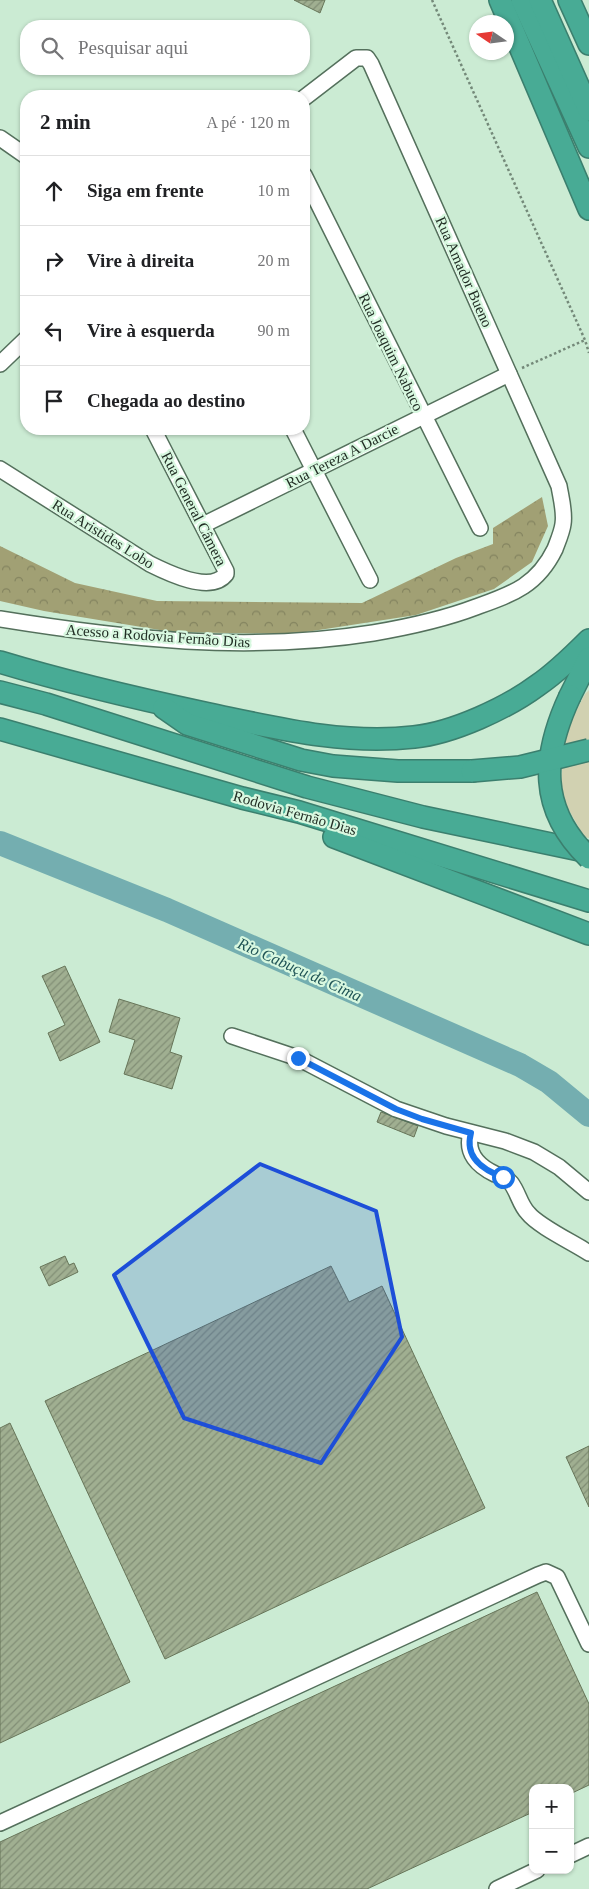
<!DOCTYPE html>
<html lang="pt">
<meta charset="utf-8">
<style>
body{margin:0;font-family:Georgia,serif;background:#f2f2f2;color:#202124}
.controls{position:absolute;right:15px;bottom:15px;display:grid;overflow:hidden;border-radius:10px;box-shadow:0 1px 4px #0004}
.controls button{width:45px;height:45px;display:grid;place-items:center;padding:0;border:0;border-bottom:1px solid #e0e0e0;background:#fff;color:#202124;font:25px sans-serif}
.compass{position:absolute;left:469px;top:15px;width:45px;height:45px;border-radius:50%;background:#fff;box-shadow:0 1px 4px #0004;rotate:283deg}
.stop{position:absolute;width:15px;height:15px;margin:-11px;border:4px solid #1a73e8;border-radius:50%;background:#fff}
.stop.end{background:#1a73e8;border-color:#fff;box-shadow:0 1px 5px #0008}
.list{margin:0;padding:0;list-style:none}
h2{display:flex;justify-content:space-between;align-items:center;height:65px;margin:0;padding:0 20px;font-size:21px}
h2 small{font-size:16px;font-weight:400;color:#757577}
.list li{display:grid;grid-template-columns:32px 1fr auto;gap:15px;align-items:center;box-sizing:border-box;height:70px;padding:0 20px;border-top:1px solid #e0e0e0}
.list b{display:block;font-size:19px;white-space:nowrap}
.list em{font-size:16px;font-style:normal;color:#757577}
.icon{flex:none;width:28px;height:28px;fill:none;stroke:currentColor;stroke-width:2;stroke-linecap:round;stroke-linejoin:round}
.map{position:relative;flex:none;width:589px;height:1889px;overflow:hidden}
.search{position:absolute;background:#fff;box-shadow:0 1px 4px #0004;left:20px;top:20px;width:290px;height:55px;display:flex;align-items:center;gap:12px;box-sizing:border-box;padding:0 18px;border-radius:20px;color:#757577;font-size:19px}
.panel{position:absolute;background:#fff;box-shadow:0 1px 4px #0004;left:20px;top:90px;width:290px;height:345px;border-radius:20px}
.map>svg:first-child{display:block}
</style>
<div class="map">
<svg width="589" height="1889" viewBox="0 0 589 1889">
<defs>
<pattern id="forest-crowns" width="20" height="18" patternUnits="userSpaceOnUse" patternTransform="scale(1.25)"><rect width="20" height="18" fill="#a1a074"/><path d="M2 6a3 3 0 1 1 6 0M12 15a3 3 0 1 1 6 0" fill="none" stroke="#83835f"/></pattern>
<pattern id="building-hatch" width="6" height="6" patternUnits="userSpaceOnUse" patternTransform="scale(1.25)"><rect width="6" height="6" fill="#a0af91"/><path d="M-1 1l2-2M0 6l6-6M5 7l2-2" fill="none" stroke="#828f76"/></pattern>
</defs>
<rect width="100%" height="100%" fill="#cbebd3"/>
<polygon fill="#d1d1b1" points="589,690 589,838 584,837 560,794 565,732 585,694"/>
<polygon fill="url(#forest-crowns)" points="542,497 548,526 532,562 494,589 416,615 293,634 172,632 44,611 0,601 0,546 75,583 157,601 362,603 456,558 493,544 493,528"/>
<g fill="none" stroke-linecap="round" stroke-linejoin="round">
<polyline stroke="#74aeb0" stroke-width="24" points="0,843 167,910 520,1065 549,1082 589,1115"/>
</g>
<g fill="url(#building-hatch)" stroke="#677559">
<polygon points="294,0 325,0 320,13"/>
<polygon points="65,966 100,1042 60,1061 48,1033 65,1025 42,976"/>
<polygon points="119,999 180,1018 170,1052 182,1056 172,1089 124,1074 135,1040 109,1032"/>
<polygon points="381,1112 418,1126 414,1137 377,1122"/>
<polygon points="65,1256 69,1265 74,1263 78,1272 49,1286 40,1267"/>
<polygon points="331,1266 349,1302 382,1286 485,1508 165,1659 45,1401"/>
<polygon points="10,1423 130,1682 0,1743 0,1428"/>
<polygon points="589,1446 589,1507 566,1457"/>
<polygon points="537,1592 589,1704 589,1785 570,1794 570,1788 533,1788 533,1812 367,1889 0,1889 0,1842"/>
</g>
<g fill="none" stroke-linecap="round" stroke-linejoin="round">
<defs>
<g id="minor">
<polyline points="0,138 26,156"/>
<polyline points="304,175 480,528"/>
<polyline points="0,364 26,339"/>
<polyline points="293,429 370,580"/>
<path d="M0,469L150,564C168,573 211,594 226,574V571L153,429"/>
<polyline points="203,525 509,374"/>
<path d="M0,619C124,639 247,653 373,633C408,627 442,620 476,607C512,594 537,586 555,549C558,541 562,532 563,524C565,512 561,498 559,486L371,64L367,58H356L304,98"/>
<polyline points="232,1036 298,1058 396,1109 446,1126 505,1141 534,1152 559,1167 589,1192"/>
<path d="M471,1133C465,1153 478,1166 495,1174C501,1176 507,1178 511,1183C518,1192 520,1205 528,1213C538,1226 574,1243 589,1253"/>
<polyline points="0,1823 538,1575 546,1572 557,1577 589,1644"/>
<polyline points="570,1855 589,1846"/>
<polyline points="497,1889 537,1870"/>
</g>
<g id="highway">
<polyline points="500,0 589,209"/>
<polyline points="522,0 589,147"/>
<polyline points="540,0 589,110"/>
<polyline points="569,0 589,44"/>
<path d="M0,662C69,683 139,699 209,714C276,728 344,745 414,737C453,733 507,708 538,685C557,672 573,656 589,640"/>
<polyline points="0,692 46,704 307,787 423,817 589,852"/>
<polyline points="570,696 589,658"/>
<polyline points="164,708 187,724 301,760 333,766 398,771 472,771"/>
<polyline points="0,729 242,798 299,812 589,901"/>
<polyline points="334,837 589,934"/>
</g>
</defs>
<use href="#minor" stroke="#54705c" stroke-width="18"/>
<use href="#highway" stroke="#3b7f6e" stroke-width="24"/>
<g stroke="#748979" stroke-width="2.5" stroke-dasharray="2.5 2.5" stroke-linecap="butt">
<polyline points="432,0 585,340 589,353"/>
<polyline points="522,368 585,340"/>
</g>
<use href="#minor" stroke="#fff" stroke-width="15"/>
<use href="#highway" stroke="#48ab95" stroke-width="21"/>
<defs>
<g id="highway-bridge">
<path d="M570,696C542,756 538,809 589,858"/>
<polyline points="472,771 520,767 589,750"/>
</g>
</defs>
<use href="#highway-bridge" stroke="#3b7f6e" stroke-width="24" stroke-linecap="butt"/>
<use href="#highway-bridge" stroke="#48ab95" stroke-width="21"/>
</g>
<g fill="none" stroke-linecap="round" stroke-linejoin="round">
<path stroke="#1a73e8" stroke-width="6" d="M298,1058L396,1109L422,1119L471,1133C464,1157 483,1170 503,1177"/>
</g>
<path fill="#1d4ed8" fill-opacity="0.2" stroke="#1d4ed8" stroke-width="4" stroke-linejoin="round" d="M260,1164L376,1211L402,1337L321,1463L184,1418L114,1275Z"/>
<g text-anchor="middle" stroke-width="4.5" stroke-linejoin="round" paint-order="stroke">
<g font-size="15" fill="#222e25" stroke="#d8f8e0">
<text transform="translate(464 272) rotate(66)" y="5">Rua Amador Bueno</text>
<text transform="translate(391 352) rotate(64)" y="5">Rua Joaquim Nabuco</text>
<text transform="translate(342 456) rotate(-27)" y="5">Rua Tereza A Darcie</text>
<text transform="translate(194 509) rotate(63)" y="5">Rua General Câmera</text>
<text transform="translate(103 534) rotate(32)" y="5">Rua Aristides Lobo</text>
<text transform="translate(158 636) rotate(4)" y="5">Acesso a Rodovia Fernão Dias</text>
<text transform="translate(295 813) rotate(16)" y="5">Rodovia Fernão Dias</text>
</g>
<g font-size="16" font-style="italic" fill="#205456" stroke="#d8f8e0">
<text transform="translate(300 969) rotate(24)" y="6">Rio Cabuçu de Cima</text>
</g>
</g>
</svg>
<div class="controls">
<button>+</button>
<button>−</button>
</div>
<svg class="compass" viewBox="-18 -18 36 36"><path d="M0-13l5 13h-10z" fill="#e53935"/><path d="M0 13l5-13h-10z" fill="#757577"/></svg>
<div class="stop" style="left:503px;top:1177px"></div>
<div class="stop end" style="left:298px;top:1058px"></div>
<div class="search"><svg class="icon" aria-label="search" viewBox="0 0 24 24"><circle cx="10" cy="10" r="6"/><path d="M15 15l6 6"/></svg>Pesquisar aqui</div>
<section class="panel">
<h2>2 min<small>A pé · 120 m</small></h2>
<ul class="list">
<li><svg class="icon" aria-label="ahead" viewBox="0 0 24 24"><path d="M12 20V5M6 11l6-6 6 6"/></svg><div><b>Siga em frente</b></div><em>10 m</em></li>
<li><svg class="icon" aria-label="right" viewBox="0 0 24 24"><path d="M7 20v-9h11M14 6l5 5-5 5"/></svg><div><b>Vire à direita</b></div><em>20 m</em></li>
<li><svg class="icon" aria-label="left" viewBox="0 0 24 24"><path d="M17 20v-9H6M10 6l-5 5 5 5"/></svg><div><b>Vire à esquerda</b></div><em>90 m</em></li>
<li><svg class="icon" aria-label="arrive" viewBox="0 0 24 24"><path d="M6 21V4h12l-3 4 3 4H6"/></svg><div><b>Chegada ao destino</b></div></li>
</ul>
</section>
</div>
